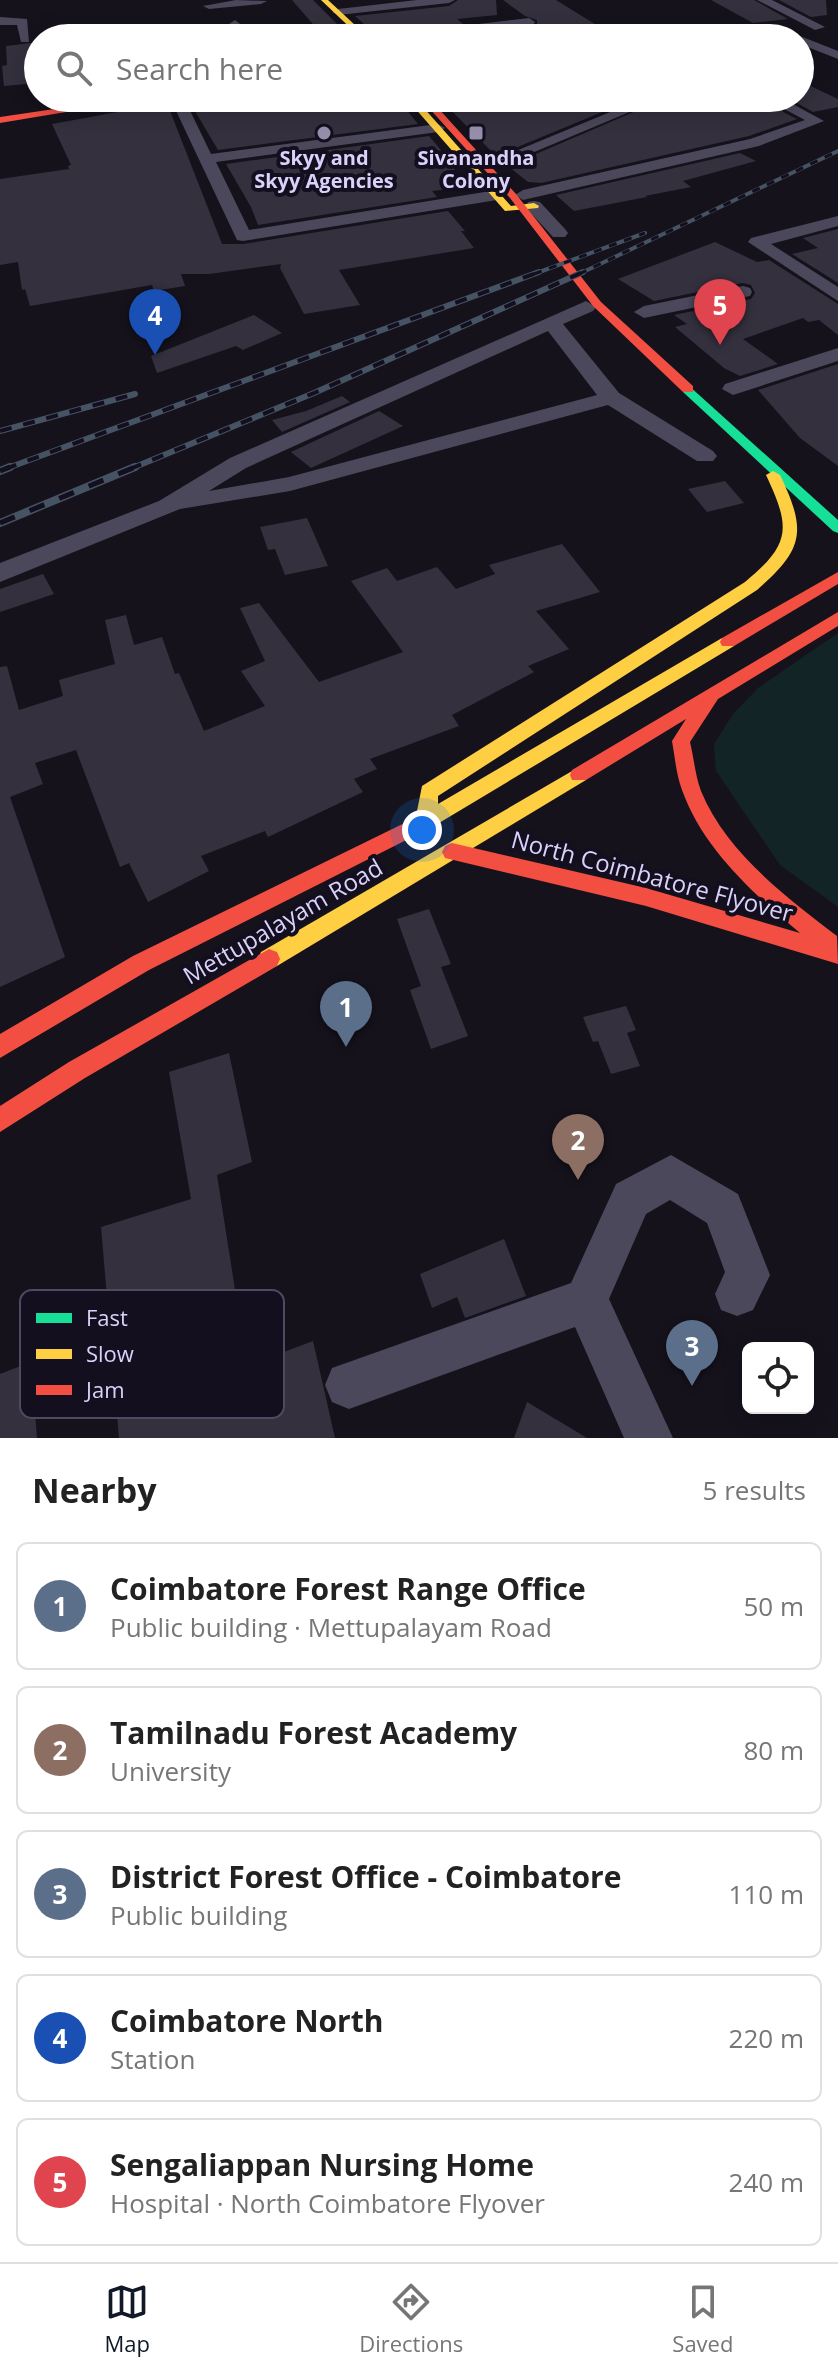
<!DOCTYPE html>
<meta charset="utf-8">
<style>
body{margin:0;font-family:"Open Sans",sans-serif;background:#f2f2f2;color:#222}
.controls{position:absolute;right:24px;bottom:24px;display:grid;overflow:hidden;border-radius:12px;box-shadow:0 4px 20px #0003}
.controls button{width:72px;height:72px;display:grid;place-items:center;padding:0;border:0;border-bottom:2px solid #e0e0e0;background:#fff;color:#222;font:40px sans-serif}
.you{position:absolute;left:422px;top:830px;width:28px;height:28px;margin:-20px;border:6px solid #fff;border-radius:50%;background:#1a73e8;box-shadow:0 0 0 12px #1a73e833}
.badge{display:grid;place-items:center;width:52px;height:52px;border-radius:50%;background:#111827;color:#fff;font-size:26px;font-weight:700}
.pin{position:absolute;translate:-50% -66px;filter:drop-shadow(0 2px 4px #0008)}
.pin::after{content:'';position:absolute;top:42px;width:28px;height:24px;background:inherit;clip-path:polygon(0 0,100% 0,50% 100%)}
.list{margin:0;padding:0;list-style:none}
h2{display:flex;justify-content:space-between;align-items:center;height:104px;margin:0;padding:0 32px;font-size:34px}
h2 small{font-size:26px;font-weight:400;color:#767676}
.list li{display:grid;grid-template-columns:52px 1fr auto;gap:24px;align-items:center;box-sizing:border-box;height:128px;margin:0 16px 16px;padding:0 16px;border:2px solid #e0e0e0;border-radius:12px}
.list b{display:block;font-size:30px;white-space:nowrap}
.list p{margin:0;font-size:26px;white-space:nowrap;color:#767676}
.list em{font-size:26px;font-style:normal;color:#767676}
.icon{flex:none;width:44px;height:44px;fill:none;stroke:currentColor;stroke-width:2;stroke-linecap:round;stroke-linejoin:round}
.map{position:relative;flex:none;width:838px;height:1438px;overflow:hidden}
.search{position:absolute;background:#fff;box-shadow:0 4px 20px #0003;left:24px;right:24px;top:24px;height:88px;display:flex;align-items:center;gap:20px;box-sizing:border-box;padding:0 28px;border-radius:44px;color:#767676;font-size:30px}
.sheet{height:824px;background:#fff}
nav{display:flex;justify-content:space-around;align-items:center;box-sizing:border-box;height:112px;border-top:2px solid #e0e0e0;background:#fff;font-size:22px;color:#767676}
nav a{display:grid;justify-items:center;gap:4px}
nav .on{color:#111827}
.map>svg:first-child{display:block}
</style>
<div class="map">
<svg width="838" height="1438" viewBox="0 0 838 1438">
<rect width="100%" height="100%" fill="#15121c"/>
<polygon fill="#132426" points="838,633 838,907 780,865 716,771 714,744 733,714 758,688"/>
<g fill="#34303e">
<polygon points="292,0 313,0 340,27 318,30"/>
<polygon points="458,0 496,0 497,15 457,19 463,24 459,26 389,32 385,27 365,25 355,16 449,6"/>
<polygon points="503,0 556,0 611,34 557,38 537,24 537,20 525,16"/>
<polygon points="711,0 754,0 788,19 753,23"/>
<polygon points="779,0 826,0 827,15 811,17"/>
<polygon points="31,43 38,43 38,83 4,86 2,66 7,65 6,46"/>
<polygon points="800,81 838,99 838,107 813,112 790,99 783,100 783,112 797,119 749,136 541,183 528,182 508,166 666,98 800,98"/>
<polygon points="213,98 397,98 418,124 218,150 189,101"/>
<polygon points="439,98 636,98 496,156"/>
<polygon points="167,103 222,244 243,244 448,211 465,231 461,231 474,248 339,270 360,305 304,314 280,268 281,264 209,274 181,274 185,286 154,291 152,285 30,306 25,289 22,290 18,262 0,265 0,179 69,169 68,166 71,165 52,124"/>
<polygon points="429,136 450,161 448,161 455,170 450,170 465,187 432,191 437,197 258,225 251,207 226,164"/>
<polygon points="740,153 756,161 683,181 691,187 645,196 647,197 574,211 556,195"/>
<polygon points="838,229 838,283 792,254 818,248 803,238"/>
<polygon points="715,242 757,262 769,260 838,304 838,335 819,320 808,322 803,318 743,339 778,364 740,376 724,368 675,327 687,324 674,315 751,299 755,293 751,285 742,283 654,301 618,279"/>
<polygon points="254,315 282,333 243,350 236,346 157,373 151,356"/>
<polygon points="838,364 838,466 800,438 758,390"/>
<polygon points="342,396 350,402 282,432 272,420 306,411"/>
<polygon points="379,411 403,426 311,468 291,452"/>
<polygon points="725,481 744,503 707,512 688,489"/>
<polygon points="307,518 328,566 285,575 275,549 268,550 260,527"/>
<polygon points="562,544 600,592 536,611 569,649 528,666 534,672 452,715 459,726 370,759 377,769 354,779 363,792 268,837 265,831 201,856 209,871 148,902 129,863 120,867 76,750 35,763 43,784 10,797 65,957 0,987 0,667 7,666 19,710 63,696 59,680 115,664 105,620 126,615 134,645 162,637 175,674 179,673 204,731 265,706 241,671 265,661 240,608 259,603 319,682 403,652 351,581 387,568 397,581 437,567 456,589 495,574 489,565"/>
<polygon points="43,574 54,594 0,612 0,589"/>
<polygon points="429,909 451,964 441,967 468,1036 431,1049 410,990 421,986 397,919"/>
<polygon points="626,1006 636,1030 627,1033 640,1066 611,1074 598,1041 593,1042 583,1017"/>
<polygon points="229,1053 252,1162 217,1175 247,1366 313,1341 335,1438 119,1438 101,1227 191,1199 169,1072"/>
<polygon points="504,1239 526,1296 465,1318 457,1297 432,1308 420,1274"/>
<polygon points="31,1362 37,1438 0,1438 0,1374"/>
<polygon points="527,1402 587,1438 514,1438"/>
</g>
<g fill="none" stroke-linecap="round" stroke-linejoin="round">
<g fill="#4b485b" fill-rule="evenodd">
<polygon points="236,0 267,1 261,4 209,9 203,6"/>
<polygon points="417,0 455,0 449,3 338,15 332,12 338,9"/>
<polygon points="757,0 772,0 825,27 815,30"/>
<polygon points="0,17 27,19 29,42 21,42 17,25 0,25"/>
<polygon points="529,18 535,22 533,25 471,32 453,38 434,38 470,25"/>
<polygon points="235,20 258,38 245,38 229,24"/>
<polygon points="56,34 99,34 105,38 50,38"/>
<polygon points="800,36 838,51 838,59 800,44 800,38 795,38"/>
<polygon points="170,98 184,98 211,154 438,124 445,128 438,132 216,162 249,230 497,190 505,195 497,200 243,241 237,240"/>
<polygon points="644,98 663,98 501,166 495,168 487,163"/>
<polygon points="789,102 824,121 759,146 523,200 515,195 523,190 750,139 805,120 784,109 784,103"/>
<polygon points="534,201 540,202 565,229 568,233 565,237 553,237 528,210 526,206 528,202"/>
<polygon points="838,216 838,226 771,244 838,287 838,301 748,242 751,238"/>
<polygon points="743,286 750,288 752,292 750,296 644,318 634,312 644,306"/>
<path d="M586,301L596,307L593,311L563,324L619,393L713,451L717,456L713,461H697L608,405L290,491L180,509L0,582V563L159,501L230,458ZM548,331L597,395L289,477L209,491L246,468Z"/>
<polygon points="838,348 838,361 733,395 722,389 725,384"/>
<polygon points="671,1155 738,1194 770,1275 753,1310 737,1316 721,1310 715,1294 725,1272 707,1223 670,1200 646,1214 609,1299 673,1438 624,1438 575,1327 349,1409 332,1402 325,1385 332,1368 571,1283 616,1184"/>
</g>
<polygon fill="#16e098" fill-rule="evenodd" points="688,385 838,520 838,533 833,531 683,392 683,386"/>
<g fill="#ffcf43" fill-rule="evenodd">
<polygon points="321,0 328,0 369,38 361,38"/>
<polygon points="406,98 415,98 511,206 534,203 539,206 538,208 505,211"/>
<path d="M773,471L780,475C807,531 804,549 757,590L438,796V804L722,638H734L736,642L734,646L434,826L425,829L418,827L415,821L422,786L745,582C791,544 791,528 766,475Z"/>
<polygon points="579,767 586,770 588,775 586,780 277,966 269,969 261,966 258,959 261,952"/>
</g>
<g fill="#f24e42" fill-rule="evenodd">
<polygon points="129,98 150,98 0,123 0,117"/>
<polygon points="420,98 429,98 516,194 601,302 693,386 693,392 683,392 593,306 510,198"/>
<polygon points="838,572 838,584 734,646 722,646 720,642 722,638"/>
<path d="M838,612V626L718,699L690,742C694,758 695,775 701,791C726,852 786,897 837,936L838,964L646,906L445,858L442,852L445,846L452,843L646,888L800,933C754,894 703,849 682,790C676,774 675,757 672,741L686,719L586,780H572L570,775L572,770Z"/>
<polygon points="425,813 432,815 435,821 432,827 149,970 0,1058 0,1034 133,956"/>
<polygon points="269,949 277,952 280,959 277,966 85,1078 0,1132 0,1106 69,1062"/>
</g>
<defs>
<g id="rail-far2">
<polyline points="534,274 645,233"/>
<polyline points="579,274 838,151"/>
</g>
<g id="rail-far1">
<polyline points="0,431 135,394"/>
<polyline points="5,469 539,272"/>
<polyline points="130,469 314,393 583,272"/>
</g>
<g id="rail">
<polyline points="0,471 10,467"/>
<polyline points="0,523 135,467"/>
</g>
</defs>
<use href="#rail-far2" stroke="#455363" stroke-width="4"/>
<use href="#rail-far1" stroke="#455363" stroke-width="6"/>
<use href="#rail" stroke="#455363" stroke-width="8"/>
<use href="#rail-far2" stroke="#130f1f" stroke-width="3" stroke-dasharray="8" stroke-linecap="butt"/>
<use href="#rail-far1" stroke="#130f1f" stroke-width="4" stroke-dasharray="12" stroke-linecap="butt"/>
<use href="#rail" stroke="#130f1f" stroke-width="5" stroke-dasharray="16" stroke-linecap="butt"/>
</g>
<g fill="#958fac" stroke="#130f1f" stroke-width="3">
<circle cx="324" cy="133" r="8"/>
<rect x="468" y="125" width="16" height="16" rx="4"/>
</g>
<g text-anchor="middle" stroke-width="8" stroke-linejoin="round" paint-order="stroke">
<g font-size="20" font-weight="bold" fill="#dad2fa" stroke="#130f1f">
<text x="324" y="165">Skyy and<tspan x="324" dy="23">Skyy Agencies</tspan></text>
<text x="476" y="165">Sivanandha<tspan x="476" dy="23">Colony</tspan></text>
</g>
<g font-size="24" fill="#dad2fa" stroke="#130f1f">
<text transform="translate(652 877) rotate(15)" y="8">North Coimbatore Flyover</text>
<text transform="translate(283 922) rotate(-30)" y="8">Mettupalayam Road</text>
</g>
</g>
<rect x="20" y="1290" width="264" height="128" rx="12" fill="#130f1f" stroke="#4f4a61" stroke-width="2"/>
<rect x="36" y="1313" width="36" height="10" fill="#16e098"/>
<rect x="36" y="1349" width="36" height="10" fill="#ffcf43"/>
<rect x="36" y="1385" width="36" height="10" fill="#f24e42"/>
<g font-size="22" fill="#dad2fa">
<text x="86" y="1326">Fast</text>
<text x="86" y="1362">Slow</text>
<text x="86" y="1398">Jam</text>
</g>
</svg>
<div class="controls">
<button><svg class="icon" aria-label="locate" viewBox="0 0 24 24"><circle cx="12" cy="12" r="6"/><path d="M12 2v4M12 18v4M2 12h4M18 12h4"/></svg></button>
</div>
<div class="you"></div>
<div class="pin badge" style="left:346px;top:1047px;background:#5c6f8a">1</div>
<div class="pin badge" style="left:578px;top:1180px;background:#8d6e63">2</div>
<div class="pin badge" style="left:692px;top:1386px;background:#5c6f8a">3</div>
<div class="pin badge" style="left:155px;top:355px;background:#1a4fb4">4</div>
<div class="pin badge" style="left:720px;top:345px;background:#e0444e">5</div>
<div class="search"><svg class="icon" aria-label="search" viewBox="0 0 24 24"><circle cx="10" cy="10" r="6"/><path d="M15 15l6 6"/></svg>Search here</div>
</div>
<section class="sheet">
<h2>Nearby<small>5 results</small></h2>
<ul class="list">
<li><span class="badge" style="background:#5c6f8a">1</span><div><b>Coimbatore Forest Range Office</b><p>Public building · Mettupalayam Road</p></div><em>50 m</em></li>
<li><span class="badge" style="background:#8d6e63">2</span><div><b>Tamilnadu Forest Academy</b><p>University</p></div><em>80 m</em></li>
<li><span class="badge" style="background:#5c6f8a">3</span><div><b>District Forest Office - Coimbatore</b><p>Public building</p></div><em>110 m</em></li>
<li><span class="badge" style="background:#1a4fb4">4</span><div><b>Coimbatore North</b><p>Station</p></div><em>220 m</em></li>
<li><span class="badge" style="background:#e0444e">5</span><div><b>Sengaliappan Nursing Home</b><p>Hospital · North Coimbatore Flyover</p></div><em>240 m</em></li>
</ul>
</section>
<nav>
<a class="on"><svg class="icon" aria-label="map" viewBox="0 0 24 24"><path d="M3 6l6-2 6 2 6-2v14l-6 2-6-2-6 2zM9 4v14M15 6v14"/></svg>Map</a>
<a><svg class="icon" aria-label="directions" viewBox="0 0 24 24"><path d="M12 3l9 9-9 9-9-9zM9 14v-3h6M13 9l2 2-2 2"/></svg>Directions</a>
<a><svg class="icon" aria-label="saved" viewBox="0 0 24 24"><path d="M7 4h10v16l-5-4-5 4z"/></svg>Saved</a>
</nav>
